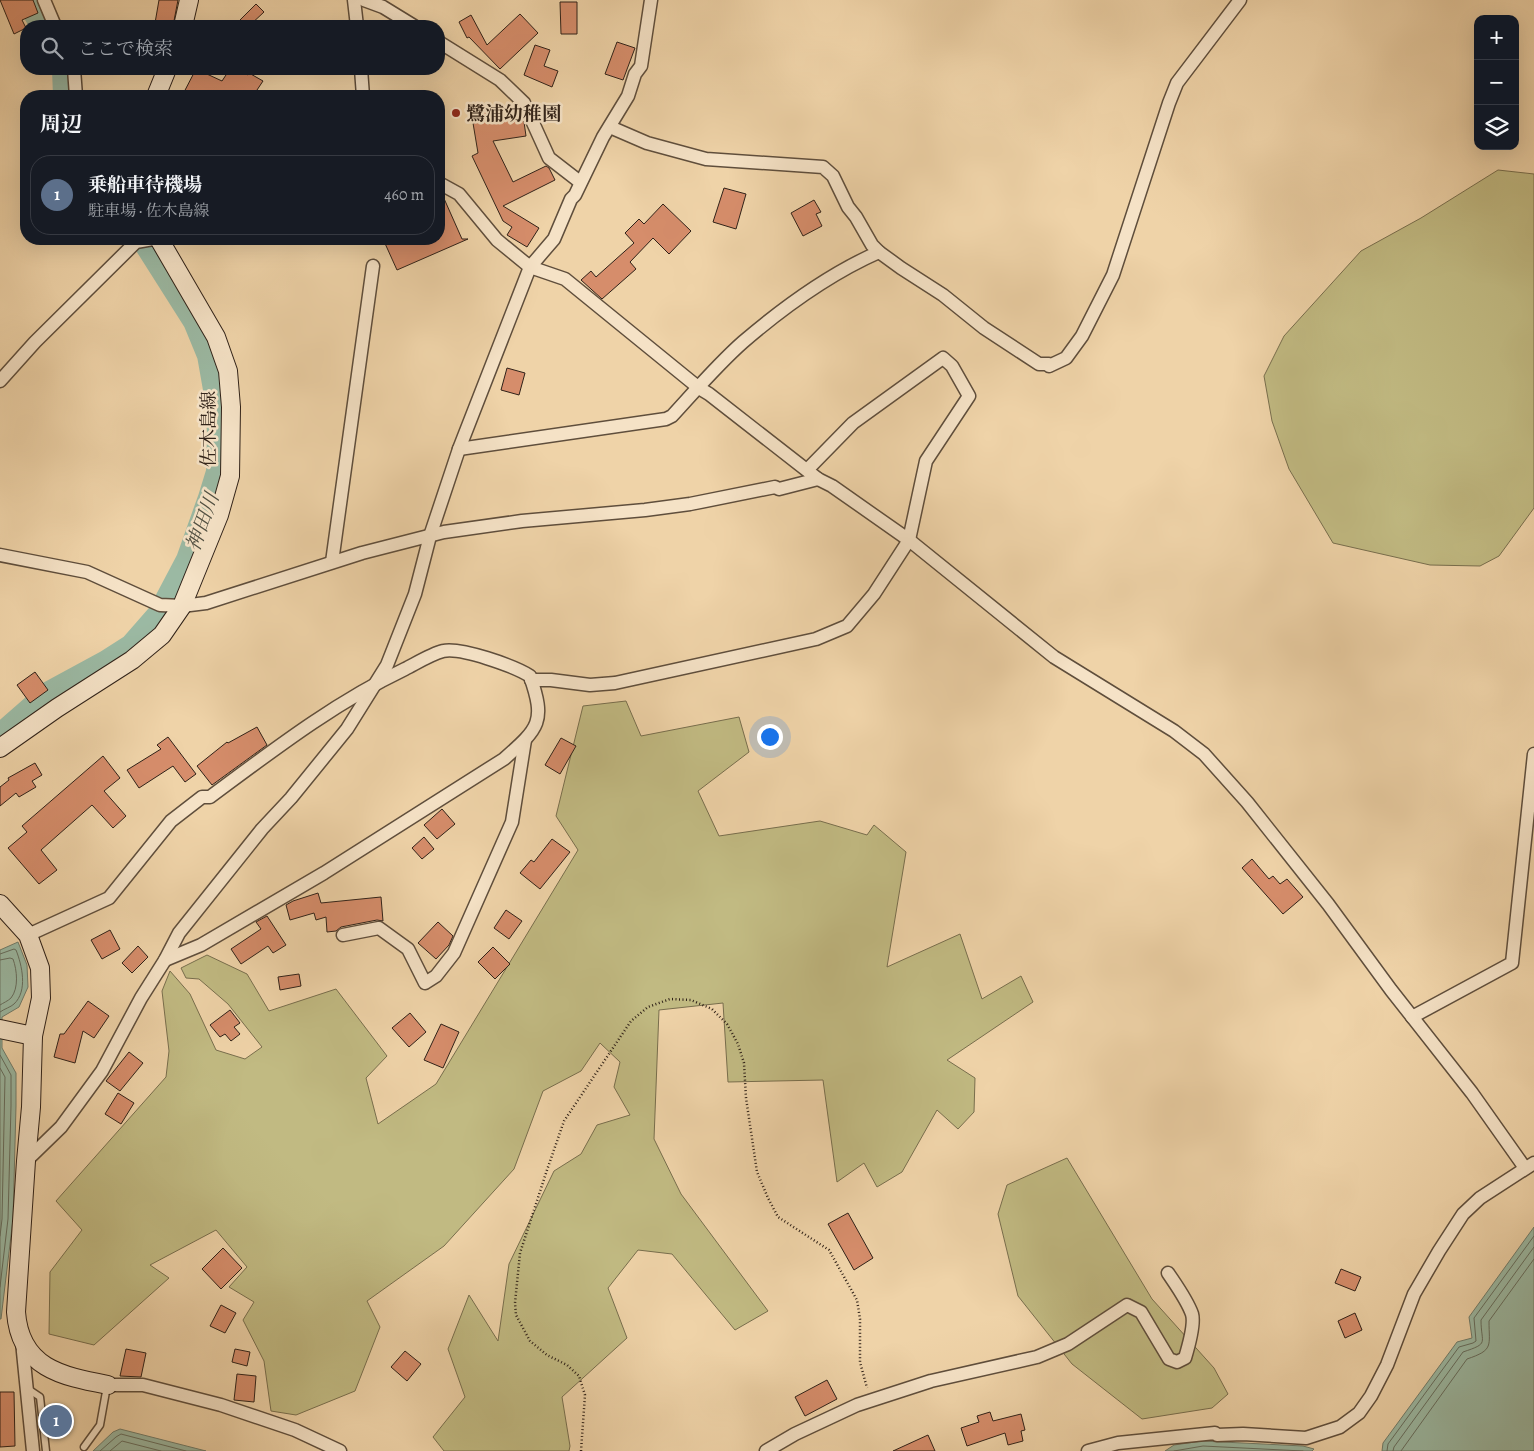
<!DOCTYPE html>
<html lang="ja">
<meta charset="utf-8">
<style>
body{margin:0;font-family:Alegreya,"Noto Serif JP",serif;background:#242831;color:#f1f3f6}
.controls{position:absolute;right:15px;top:15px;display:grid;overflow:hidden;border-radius:10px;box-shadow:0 5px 20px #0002}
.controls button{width:45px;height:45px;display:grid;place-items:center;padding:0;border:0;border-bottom:1px solid #363941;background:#171b24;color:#f1f3f6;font:25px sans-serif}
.you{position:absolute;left:769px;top:736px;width:18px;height:18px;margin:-12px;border:4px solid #fff;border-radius:50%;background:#1a73e8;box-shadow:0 0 0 8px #1a73e833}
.badge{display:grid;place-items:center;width:32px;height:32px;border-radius:50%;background:#7c3aed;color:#fff;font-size:16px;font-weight:700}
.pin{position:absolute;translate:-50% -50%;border:2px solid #fff;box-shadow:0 1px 5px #0006}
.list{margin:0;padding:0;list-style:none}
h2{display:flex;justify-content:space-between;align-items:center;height:65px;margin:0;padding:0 20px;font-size:21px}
h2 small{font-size:16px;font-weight:400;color:#9ea1a6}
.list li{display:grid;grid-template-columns:32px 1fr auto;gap:15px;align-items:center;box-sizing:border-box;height:80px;margin:0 10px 10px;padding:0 10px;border:1px solid #363941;border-radius:20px}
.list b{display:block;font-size:19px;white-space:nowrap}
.list p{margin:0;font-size:16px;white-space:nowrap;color:#9ea1a6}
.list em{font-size:16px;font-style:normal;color:#9ea1a6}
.icon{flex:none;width:28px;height:28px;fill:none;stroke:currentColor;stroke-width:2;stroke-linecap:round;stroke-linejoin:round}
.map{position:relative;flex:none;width:1534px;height:1451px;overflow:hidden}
.search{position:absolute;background:#171b24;box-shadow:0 5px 20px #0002;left:20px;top:20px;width:425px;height:55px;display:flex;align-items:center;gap:12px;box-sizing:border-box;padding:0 18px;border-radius:20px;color:#9ea1a6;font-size:19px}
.panel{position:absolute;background:#171b24;box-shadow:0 5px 20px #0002;left:20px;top:90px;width:425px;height:155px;border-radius:20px}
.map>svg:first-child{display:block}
</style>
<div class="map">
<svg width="1534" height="1451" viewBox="0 0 1534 1451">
<rect width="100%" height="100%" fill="#efd3a8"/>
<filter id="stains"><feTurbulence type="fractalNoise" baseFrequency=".004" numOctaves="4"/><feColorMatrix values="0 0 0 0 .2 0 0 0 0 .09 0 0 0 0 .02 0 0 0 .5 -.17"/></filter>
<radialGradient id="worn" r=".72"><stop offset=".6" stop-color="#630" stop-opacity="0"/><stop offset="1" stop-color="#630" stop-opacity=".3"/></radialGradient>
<g fill="#c1ba82" stroke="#786e4d">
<polygon points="1498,170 1534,174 1534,508 1499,556 1480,566 1430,565 1333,543 1289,469 1272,421 1264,376 1284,336 1361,251 1421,218"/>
<polygon points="626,701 641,736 739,717 749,752 698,791 719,836 820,821 867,835 874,825 906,852 887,967 960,934 982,999 1021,976 1033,1002 947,1060 975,1078 974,1112 958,1129 937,1110 902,1172 877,1187 864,1163 837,1182 823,1080 728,1082 723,1003 659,1010 654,1139 681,1194 768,1311 735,1330 672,1254 638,1250 608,1288 627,1338 562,1397 570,1446 569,1451 444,1451 433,1437 465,1397 448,1349 469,1295 498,1341 509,1264 554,1171 581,1154 597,1125 630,1115 614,1087 620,1062 600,1043 581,1071 543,1091 514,1169 444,1246 367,1301 380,1327 355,1391 296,1415 271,1411 264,1361 243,1320 254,1302 229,1287 247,1267 216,1230 150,1265 169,1278 94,1345 49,1334 50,1272 82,1230 56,1201 166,1077 169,1051 162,991 170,971 190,994 216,1050 245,1059 262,1047 228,1004 199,979 186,978 181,968 207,955 247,974 269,1011 336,989 387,1056 366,1078 378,1124 436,1084 578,850 556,816 583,706"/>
<polygon points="1067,1158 1152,1299 1214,1368 1228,1394 1212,1408 1142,1419 1072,1364 1018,1296 998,1214 1007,1185"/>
</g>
<g fill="#9bb9a3" stroke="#707c6b">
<polygon points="18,942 27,965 28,987 19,1007 2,1017 2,1048 16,1073 16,1106 13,1219 1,1319 0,1319 0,950"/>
<polygon points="1534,1227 1534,1451 1382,1451 1383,1443 1457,1342 1472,1338 1469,1317"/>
<polygon points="120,1429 206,1451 93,1451 113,1432"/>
<polygon points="1202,1441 1303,1446 1314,1449 1312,1451 1165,1451 1174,1445"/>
</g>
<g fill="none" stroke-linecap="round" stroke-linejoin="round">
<g stroke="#656d5e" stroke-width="1">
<path d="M0,954L14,949L16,950C22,965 28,991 14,1004C11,1007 4,1009 0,1012"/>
<path d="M0,960L10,958L13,959C17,970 19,988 11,998C8,1001 3,1003 0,1005"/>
<polyline points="0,1055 11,1075 11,1106 8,1219 0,1287"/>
<polyline points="0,1068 5,1077 2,1219 0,1236"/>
<polyline points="100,1451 116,1437 121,1434 186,1451"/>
<polyline points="110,1451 122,1441 161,1451"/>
<polyline points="1174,1451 1203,1446 1303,1451"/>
<polyline points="1387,1451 1388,1444 1459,1347 1473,1343 1476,1341 1474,1318 1534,1236"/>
<path d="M1393,1451L1394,1447L1463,1352C1490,1343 1481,1344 1481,1320L1534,1247"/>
<path d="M1401,1451L1467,1359C1494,1350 1489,1346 1489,1321L1534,1259"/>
</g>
<g stroke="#9bb9a3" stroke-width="26">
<polyline points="28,0 44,26"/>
<polyline points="65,69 66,96"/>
<polyline points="0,737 48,695 107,663 132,647 160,615 189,560 211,498 219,472 220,412 210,355 196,321 144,239"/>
</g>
</g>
<g fill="#d68d6b" stroke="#2f2118">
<polygon points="0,0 33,0 38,13 22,20 26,28 14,34"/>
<polygon points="159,0 178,0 173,26 155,23"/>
<polygon points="560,2 577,2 577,34 561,34"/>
<polygon points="256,4 264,12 249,26 234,26"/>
<polygon points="520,14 538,33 500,69 469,37 467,38 459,22 471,15 487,45"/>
<polygon points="617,42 635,48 623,80 605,74"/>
<polygon points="535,45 550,50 544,66 558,71 552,87 524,75"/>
<polygon points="196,69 222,81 230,69 239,69 248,75 249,73 263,81 253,96 182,96"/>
<polygon points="514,104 517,108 524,122 526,136 493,141 513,182 546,166 549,168 555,180 503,206 539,228 527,247 507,235 512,227 503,221 472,156 478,153 473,123 480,122 478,111"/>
<polygon points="724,188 746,194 736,229 713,222"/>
<polygon points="439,192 442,194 462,239 468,239 397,270 383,239 439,239"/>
<polygon points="814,200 821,212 816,214 822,226 803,236 791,213"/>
<polygon points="663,204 691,231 669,254 653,238 630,262 636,269 602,299 581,280 591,271 596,277 634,243 625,233 639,219 644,224"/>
<polygon points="507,368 525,373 519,395 501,390"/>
<polygon points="35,672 48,690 30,703 17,685"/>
<polygon points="257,727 267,745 212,785 197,766 227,742 228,743"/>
<polygon points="168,737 196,774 185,782 173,766 139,788 127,770 161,749 157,745"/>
<polygon points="561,738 576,746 560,774 545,765"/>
<polygon points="103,756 120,778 104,791 126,816 113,828 92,805 41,850 57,870 39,884 8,848 27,832 22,826"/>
<polygon points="35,763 42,775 32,781 36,787 19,797 16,793 0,806 0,787 9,780 8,778"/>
<polygon points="442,809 455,824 437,839 424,825"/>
<polygon points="424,837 434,849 422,859 412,848"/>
<polygon points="552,839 570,852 540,889 520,873 531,860 534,862"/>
<polygon points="1252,859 1269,879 1273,876 1280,884 1287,879 1303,897 1283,914 1242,868"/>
<polygon points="318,893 321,903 381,897 383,921 377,920 341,927 336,931 327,932 326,917 316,920 314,913 290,920 286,905 293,901"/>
<polygon points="506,910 522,921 509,939 494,928"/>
<polygon points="267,916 286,945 273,953 268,946 241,964 231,949 261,929 256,922"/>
<polygon points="438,922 453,936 449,945 436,959 418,943"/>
<polygon points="110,930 120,949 102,959 91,940"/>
<polygon points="138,946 148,957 132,973 122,963"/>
<polygon points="493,947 510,964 495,979 478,962"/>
<polygon points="299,974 301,986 280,990 278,977"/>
<polygon points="88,1001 109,1016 94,1038 83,1031 75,1063 54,1057 60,1034 64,1034"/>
<polygon points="230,1010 240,1023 234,1027 240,1034 231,1041 225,1034 220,1037 210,1025"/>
<polygon points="410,1013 426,1032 409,1047 392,1028"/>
<polygon points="441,1024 459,1032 443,1068 424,1060"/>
<polygon points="129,1052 143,1063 120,1091 106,1081"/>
<polygon points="118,1093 134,1103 121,1124 105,1114"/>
<polygon points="848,1213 873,1258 854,1270 828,1224"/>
<polygon points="223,1248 242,1268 221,1289 202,1269"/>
<polygon points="1341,1269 1361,1277 1355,1291 1335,1283"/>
<polygon points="221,1305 236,1313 225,1333 210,1326"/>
<polygon points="1355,1313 1362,1330 1345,1338 1338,1321"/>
<polygon points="126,1349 146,1353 141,1377 120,1376"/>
<polygon points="235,1349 250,1352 247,1366 232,1362"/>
<polygon points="405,1351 421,1364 407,1381 391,1367"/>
<polygon points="237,1374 256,1376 254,1402 234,1400"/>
<polygon points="827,1380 837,1399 805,1416 795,1397"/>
<polygon points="0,1392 14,1392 15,1446 0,1447"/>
<polygon points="990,1412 993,1421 1021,1414 1025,1430 1021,1431 1023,1441 1008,1445 1005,1433 967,1446 961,1428 979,1422 977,1416"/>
<polygon points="928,1435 935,1451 893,1451"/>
</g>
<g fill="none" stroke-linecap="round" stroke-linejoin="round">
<defs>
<g id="lane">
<polyline points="28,1389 40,1397 46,1451"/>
<polyline points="84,1447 100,1425 107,1386"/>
</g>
<g id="street">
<polyline points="44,0 55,26"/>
<polyline points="354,0 357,26"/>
<polyline points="364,0 383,7 414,26"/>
<polyline points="439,42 500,80 524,103 549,158 580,182"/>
<polyline points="74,69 76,96"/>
<polyline points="361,69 363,96"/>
<polyline points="610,127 647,143 706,159 823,167 833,176 848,207 856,217 872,245 879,252"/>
<polyline points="439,183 459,194 497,240 530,267 565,279 699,388 709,394 818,479 832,486 909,540 1054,657 1174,731 1204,754 1247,802 1328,904 1391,990 1472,1093 1525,1168"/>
<polyline points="0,381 35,342 136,242 153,239"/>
<path d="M459,449L666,419L672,416C695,391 718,364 743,342C785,306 829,274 879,252L901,268L943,295L984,328L1039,364H1049V366L1066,358L1082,336L1113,275L1169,103L1177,83L1240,0"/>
<polyline points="0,555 87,572 160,605 182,606 206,603 362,553 444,532 522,521 645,510 690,504 775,487 779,489 818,479"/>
<polyline points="332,562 373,266"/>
<polyline points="531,680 551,680 590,685 615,683 816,639 847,626 874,594 909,540 926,461 969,396 952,366 943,358 853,423 807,470"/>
<path d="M28,935L109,898L171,821L202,797H210C272,751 334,703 405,669C415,664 431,654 443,651C461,647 514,666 530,676C546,722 539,728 504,759L324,873L201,945L165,960"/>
<polyline points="343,935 379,928 408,949 425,983 436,976 454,953 512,822 525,740"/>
<polyline points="1412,1017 1512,963 1534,754"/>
<polyline points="26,1161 61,1127 102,1071 141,998 165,960 179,933 262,829 291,798 347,729 387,665 415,594 430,536 459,449 530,267 554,239 571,199 575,195 603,137 628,96 635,74 641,66 651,0"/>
<polyline points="22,1342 33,1451"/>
<polyline points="108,1385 143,1385 221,1405 295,1430 340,1451"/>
<path d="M766,1451L795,1434L857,1405L931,1381L1037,1357L1068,1344L1127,1305L1141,1312L1169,1359L1177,1362L1185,1358C1188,1348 1195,1324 1192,1314C1187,1300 1176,1285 1168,1273"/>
<polyline points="1088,1451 1118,1443 1215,1433 1217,1435 1243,1434 1306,1438 1340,1427 1359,1413 1371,1396 1387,1365 1414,1294 1439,1251 1463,1214 1480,1198 1534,1163"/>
</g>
<g id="secondary">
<polyline points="183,26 189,0"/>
<polyline points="156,96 167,69"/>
<polyline points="0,748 57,708 132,660 162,635 182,606 219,515 230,476 231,407 228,371 216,337 159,239"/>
<path d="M0,904L28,935L40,968L41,998L33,1036L31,1107L26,1161L16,1312C20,1368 61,1376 108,1385"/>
<polyline points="0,1029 33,1036"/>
</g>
</defs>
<use href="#lane" stroke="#5f4e3c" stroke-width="9"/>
<use href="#street" stroke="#5f4e3c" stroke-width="15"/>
<use href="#secondary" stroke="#2f2118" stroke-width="20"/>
<polyline stroke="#2f2118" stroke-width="2.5" stroke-dasharray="1 2.5" stroke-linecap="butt" points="581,1451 585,1395 579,1376 567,1365 547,1355 530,1341 516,1315 515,1303 520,1253 547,1170 564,1121 631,1021 648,1007 670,999 691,1000 712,1009 727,1024 738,1044 744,1063 746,1098 757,1172 768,1198 778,1217 829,1250 857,1300 860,1319 860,1362 867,1388"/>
<use href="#lane" stroke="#f5e2c6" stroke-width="6"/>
<use href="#street" stroke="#f5e2c6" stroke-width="12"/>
<use href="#secondary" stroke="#f5e2c6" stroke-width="18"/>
</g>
<circle fill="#8f2418" stroke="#f5e2c6" stroke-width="2" cx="456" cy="113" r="5"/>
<g text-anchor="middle" stroke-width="5" stroke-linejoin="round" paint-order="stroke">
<g font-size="19" font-weight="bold" fill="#2f2118" stroke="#f5e2c6" text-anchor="start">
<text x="466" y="120">鷺浦幼稚園</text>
</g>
<g font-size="19" fill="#2f2118" stroke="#f5e2c6">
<text transform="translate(208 429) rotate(-90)" y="7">佐木島線</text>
</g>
<g font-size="20" font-style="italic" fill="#4f4f42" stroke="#f5e2c6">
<text transform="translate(202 522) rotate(-70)" y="7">神田川</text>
</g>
</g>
<rect width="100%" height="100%" filter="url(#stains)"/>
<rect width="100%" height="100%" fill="url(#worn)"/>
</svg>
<div class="controls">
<button>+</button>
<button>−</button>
<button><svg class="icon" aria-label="layers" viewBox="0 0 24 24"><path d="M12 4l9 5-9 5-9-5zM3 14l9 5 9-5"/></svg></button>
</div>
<div class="you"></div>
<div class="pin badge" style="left:56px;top:1421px;background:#5c6f8a">1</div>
<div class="search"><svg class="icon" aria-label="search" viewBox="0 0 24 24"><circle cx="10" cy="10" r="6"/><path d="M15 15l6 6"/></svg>ここで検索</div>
<section class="panel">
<h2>周辺<small></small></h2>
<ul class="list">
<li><span class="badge" style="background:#5c6f8a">1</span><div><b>乗船車待機場</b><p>駐車場 · 佐木島線</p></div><em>460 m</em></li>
</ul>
</section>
</div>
